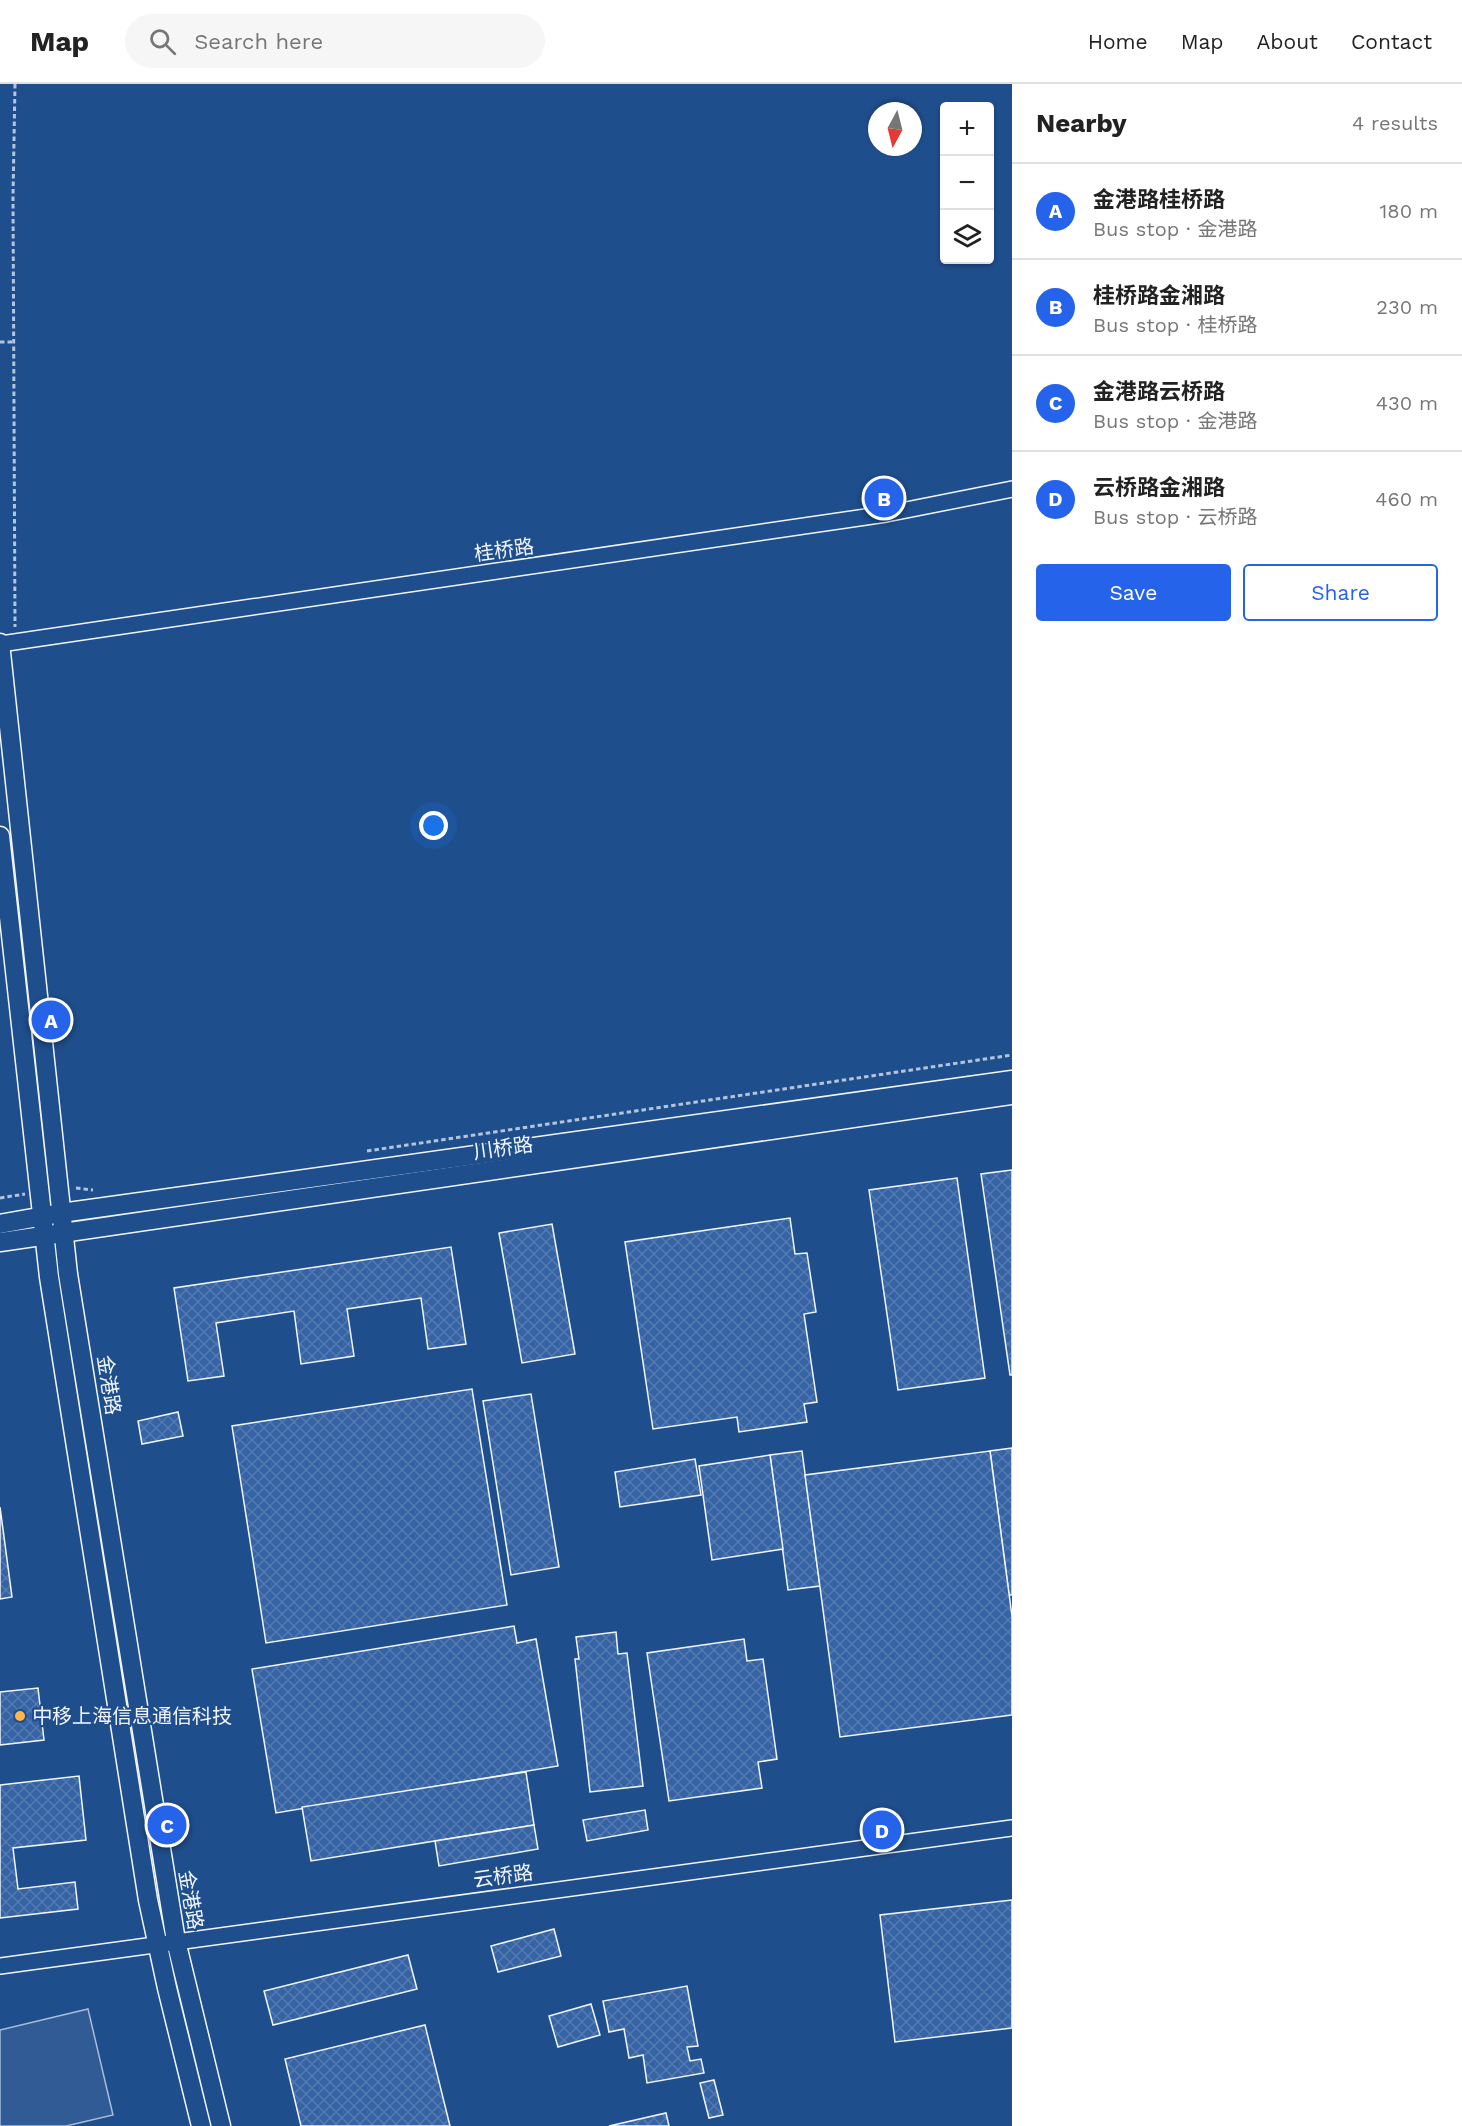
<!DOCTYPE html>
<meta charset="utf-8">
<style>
body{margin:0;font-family:"Work Sans","Noto Sans SC",sans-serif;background:#f6f6f6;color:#222}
.controls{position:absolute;right:18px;top:18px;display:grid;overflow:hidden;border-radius:6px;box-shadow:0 2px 4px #0004}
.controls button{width:54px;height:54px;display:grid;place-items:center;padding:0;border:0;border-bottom:2px solid #e0e0e0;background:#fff;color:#222;font:30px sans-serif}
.compass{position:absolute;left:868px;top:18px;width:54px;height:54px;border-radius:50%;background:#fff;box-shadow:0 2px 4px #0004;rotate:187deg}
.you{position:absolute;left:434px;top:742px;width:21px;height:21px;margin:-15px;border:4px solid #fff;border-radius:50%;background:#1a73e8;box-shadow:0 0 0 9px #1a73e833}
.badge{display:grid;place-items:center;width:39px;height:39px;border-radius:50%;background:#2563eb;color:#fff;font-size:20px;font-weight:700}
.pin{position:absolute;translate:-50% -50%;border:3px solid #fff;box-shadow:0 2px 6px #0006}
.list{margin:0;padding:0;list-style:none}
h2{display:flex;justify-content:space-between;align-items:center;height:78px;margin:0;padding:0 24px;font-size:26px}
h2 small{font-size:20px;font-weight:400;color:#767676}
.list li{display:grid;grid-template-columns:39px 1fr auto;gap:18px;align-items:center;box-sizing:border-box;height:96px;padding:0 24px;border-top:2px solid #e0e0e0}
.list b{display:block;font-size:22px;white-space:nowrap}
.list p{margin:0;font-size:20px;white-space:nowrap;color:#767676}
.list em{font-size:20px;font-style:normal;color:#767676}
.actions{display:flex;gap:12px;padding:18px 24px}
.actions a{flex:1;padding:14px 0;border:2px solid #2563eb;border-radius:6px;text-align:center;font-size:21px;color:#2563eb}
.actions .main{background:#2563eb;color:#fff}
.icon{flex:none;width:33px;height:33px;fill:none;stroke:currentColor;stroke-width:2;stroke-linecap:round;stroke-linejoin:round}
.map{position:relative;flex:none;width:1012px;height:2042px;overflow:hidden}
header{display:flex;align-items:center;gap:36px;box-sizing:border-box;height:84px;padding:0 30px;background:#fff;border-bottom:2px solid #e0e0e0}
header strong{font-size:28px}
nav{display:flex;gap:33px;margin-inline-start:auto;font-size:21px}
.search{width:420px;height:54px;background:#f6f6f6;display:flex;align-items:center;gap:15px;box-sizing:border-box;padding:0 21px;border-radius:33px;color:#767676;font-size:22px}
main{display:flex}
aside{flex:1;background:#fff}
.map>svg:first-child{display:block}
</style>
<header>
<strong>Map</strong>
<div class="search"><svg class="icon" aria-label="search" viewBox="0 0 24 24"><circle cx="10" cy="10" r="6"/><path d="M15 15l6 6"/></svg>Search here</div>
<nav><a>Home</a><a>Map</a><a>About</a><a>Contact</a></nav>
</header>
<main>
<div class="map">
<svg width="1012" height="2042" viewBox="0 0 1012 2042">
<defs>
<pattern id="building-cross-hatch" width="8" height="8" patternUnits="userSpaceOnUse" patternTransform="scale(1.5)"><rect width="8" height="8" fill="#3563a3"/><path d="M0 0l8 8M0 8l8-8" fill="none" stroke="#537ab1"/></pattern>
</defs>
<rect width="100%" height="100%" fill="#1f4e8c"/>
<polygon fill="#305b95" stroke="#a8bbd7" stroke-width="1.5" points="88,1925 113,2031 66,2042 0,2042 0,1946"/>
<g fill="url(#building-cross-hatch)" stroke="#f2f6ff" stroke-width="1.5">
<polygon points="1012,1086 1012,1291 1010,1291 981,1090"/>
<polygon points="957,1094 985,1294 898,1306 869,1106"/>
<polygon points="790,1134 795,1170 807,1169 816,1228 804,1230 817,1318 804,1320 807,1338 739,1348 737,1333 653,1345 625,1158"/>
<polygon points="552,1140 575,1270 522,1279 499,1149"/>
<polygon points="451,1163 466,1260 428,1265 421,1214 347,1225 354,1272 301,1280 294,1227 216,1239 224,1292 188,1297 174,1204"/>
<polygon points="472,1305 507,1521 266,1559 232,1342"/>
<polygon points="531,1310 559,1483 511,1491 483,1317"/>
<polygon points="178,1328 183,1352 142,1360 138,1337"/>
<polygon points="1012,1364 1012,1511 1009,1511 990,1367"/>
<polygon points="802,1367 820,1502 788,1506 770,1371"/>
<polygon points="990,1367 1012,1532 1012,1631 840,1653 805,1391"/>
<polygon points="770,1371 783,1465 712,1476 699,1382"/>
<polygon points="695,1375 701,1411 620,1423 615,1388"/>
<polygon points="0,1423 12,1513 0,1515"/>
<polygon points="514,1542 517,1559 536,1555 558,1682 276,1729 252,1585"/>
<polygon points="616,1548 618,1570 627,1569 643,1702 590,1708 575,1575 579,1575 576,1553"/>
<polygon points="744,1555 747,1577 763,1575 777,1675 758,1678 762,1704 669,1717 647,1569"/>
<polygon points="38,1604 44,1656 0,1661 0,1608"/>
<polygon points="526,1688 534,1741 311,1777 302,1723"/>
<polygon points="79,1692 86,1756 13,1764 18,1805 75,1798 78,1825 0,1834 0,1701"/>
<polygon points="645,1726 648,1746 587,1757 583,1736"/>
<polygon points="534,1741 538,1765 439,1782 435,1757"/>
<polygon points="1012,1816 1012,1944 895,1958 880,1831"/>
<polygon points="554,1845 561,1872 498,1888 491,1862"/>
<polygon points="408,1871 417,1905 273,1941 264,1907"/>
<polygon points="687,1902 698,1962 687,1963 690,1977 701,1975 704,1989 647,1999 643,1971 629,1974 624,1945 609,1948 603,1917"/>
<polygon points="591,1920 600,1951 558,1963 549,1932"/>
<polygon points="425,1941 450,2042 301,2042 285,1975"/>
<polygon points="714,1996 723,2031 709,2034 700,1999"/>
<polygon points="666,2029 669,2042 609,2042"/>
</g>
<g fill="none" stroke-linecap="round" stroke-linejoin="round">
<defs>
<g id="minor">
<polyline points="0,560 886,430 1012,405"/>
<polyline points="0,1882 1012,1744"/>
</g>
<g id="tertiary">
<polyline points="0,559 68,1190 176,1857 221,2042"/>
<polyline points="0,752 49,1193 148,1816 167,1904 201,2042"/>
<polyline points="0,1140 61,1129 1012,996"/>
<polyline points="0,1158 1012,1011"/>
</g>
</defs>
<use href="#minor" stroke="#f2f6ff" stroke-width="18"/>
<use href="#tertiary" stroke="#f2f6ff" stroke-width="21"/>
<g stroke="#b3c4dc" stroke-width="3" stroke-dasharray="4.5 3" stroke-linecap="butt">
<polyline points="15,0 13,112 15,543"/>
<polyline points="0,258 13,258"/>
<polyline points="367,1067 1012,971"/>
<polyline points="76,1104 93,1106"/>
<polyline points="0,1114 25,1110"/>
</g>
<use href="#minor" stroke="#1f4e8c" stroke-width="15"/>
<use href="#tertiary" stroke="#1f4e8c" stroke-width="18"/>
</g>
<circle fill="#ffb74d" stroke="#1f4e8c" stroke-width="2" cx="20" cy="1632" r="6"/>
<g text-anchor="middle" stroke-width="4.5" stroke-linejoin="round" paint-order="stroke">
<g font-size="20" fill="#f2f6ff" stroke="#1f4e8c">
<text transform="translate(504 466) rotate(-8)" y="7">桂桥路</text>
<text transform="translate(503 1064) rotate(-8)" y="7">川桥路</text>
<text transform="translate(109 1301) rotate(81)" y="7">金港路</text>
<text transform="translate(503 1792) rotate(-8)" y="7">云桥路</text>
<text transform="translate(191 1816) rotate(80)" y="7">金港路</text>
</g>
<g font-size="20" fill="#f2f6ff" stroke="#1f4e8c" text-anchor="start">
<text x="32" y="1639">中移上海信息通信科技</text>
</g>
</g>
</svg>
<div class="controls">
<button>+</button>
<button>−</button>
<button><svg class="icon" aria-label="layers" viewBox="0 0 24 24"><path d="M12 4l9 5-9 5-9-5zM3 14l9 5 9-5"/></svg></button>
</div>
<svg class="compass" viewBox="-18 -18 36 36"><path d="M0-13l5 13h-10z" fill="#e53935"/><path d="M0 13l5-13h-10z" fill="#767676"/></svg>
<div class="you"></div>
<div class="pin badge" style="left:51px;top:936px">A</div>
<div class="pin badge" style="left:884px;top:414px">B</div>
<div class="pin badge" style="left:167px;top:1741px">C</div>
<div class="pin badge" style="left:882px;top:1746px">D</div>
</div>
<aside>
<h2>Nearby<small>4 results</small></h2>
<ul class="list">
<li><span class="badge">A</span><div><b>金港路桂桥路</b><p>Bus stop · 金港路</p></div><em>180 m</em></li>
<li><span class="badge">B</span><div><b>桂桥路金湘路</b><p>Bus stop · 桂桥路</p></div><em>230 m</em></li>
<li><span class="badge">C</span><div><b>金港路云桥路</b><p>Bus stop · 金港路</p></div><em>430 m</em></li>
<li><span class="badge">D</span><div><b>云桥路金湘路</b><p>Bus stop · 云桥路</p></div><em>460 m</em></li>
</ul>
<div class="actions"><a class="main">Save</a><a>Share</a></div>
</aside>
</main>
